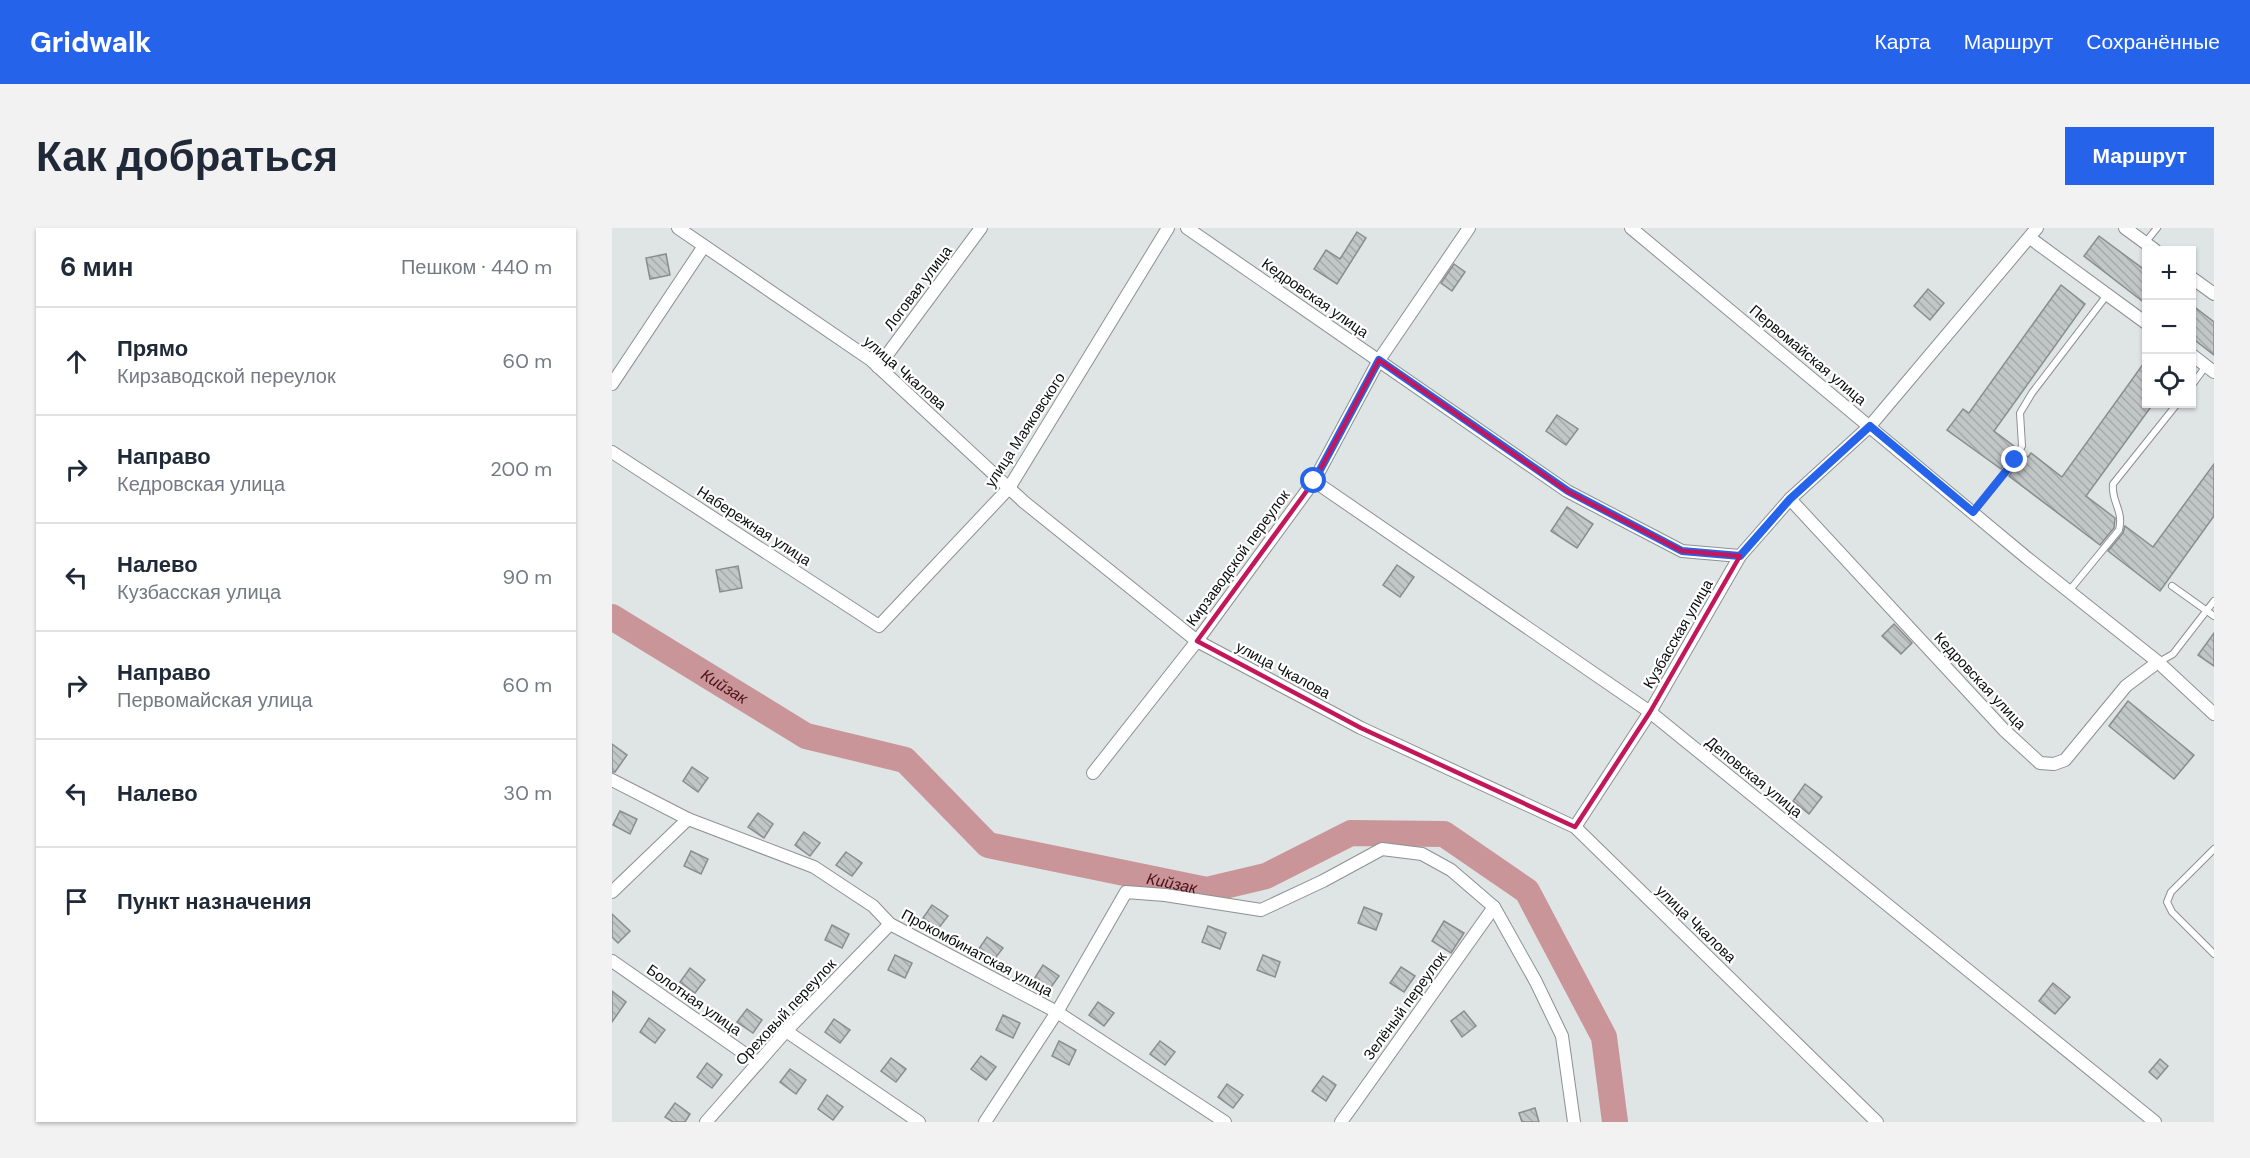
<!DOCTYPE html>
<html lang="ru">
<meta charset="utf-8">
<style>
body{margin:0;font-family:"DM Sans",sans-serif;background:#f2f2f3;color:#1f2937}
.controls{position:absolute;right:18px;top:18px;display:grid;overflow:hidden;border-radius:0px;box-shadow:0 2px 4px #0004}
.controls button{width:54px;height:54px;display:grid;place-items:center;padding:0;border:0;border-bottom:2px solid #e0e1e3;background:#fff;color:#1f2937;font:30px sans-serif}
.stop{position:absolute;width:18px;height:18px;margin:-14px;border:4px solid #2563eb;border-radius:50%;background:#fff}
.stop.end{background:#2563eb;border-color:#fff;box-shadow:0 2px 6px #0008}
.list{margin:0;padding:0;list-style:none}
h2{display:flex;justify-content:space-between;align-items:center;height:78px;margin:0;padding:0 24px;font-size:26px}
h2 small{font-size:20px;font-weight:400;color:#747a83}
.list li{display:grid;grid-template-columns:39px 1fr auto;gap:18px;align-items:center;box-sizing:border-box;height:108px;padding:0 24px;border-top:2px solid #e0e1e3}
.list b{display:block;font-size:22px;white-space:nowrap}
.list p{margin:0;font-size:20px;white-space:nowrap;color:#747a83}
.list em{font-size:20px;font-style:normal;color:#747a83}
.icon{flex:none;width:33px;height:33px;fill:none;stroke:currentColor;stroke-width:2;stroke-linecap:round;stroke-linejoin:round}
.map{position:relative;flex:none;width:1602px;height:894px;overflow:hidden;border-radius:0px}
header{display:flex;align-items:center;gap:36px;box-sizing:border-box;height:84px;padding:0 30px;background:#2563eb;color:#fff}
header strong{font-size:28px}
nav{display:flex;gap:33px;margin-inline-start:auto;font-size:21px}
.intro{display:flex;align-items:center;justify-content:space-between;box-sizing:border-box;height:144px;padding:0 36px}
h1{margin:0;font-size:42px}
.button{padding:15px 27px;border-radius:0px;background:#2563eb;color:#fff;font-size:21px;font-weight:700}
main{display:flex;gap:36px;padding:0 36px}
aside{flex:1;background:#fff;border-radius:0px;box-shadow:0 2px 4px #0004}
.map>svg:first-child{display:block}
</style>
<header>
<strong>Gridwalk</strong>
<nav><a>Карта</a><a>Маршрут</a><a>Сохранённые</a></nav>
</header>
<div class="intro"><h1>Как добраться</h1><a class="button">Маршрут</a></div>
<main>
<aside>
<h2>6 мин<small>Пешком · 440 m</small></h2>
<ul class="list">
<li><svg class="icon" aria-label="ahead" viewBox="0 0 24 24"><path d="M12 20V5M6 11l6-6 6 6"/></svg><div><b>Прямо</b><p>Кирзаводской переулок</p></div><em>60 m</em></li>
<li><svg class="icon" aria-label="right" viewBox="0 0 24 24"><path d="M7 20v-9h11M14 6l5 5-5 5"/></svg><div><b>Направо</b><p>Кедровская улица</p></div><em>200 m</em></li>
<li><svg class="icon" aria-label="left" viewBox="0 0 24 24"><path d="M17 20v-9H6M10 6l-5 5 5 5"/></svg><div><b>Налево</b><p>Кузбасская улица</p></div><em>90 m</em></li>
<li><svg class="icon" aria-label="right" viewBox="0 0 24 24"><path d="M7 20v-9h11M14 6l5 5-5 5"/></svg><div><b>Направо</b><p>Первомайская улица</p></div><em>60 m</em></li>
<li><svg class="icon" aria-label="left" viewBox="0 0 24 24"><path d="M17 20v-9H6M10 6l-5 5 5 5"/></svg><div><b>Налево</b></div><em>30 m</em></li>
<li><svg class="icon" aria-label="arrive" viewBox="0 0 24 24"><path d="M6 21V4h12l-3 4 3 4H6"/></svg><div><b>Пункт назначения</b></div></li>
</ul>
</aside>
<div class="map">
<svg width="1602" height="894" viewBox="0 0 1602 894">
<defs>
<pattern id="building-back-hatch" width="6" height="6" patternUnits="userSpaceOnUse" patternTransform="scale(1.5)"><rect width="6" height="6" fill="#c1c6c7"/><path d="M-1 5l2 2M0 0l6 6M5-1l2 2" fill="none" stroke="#a5a9aa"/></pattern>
</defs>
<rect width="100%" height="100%" fill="#dfe4e5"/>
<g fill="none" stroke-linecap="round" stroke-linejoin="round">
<path stroke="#c99598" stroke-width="26" id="s1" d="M0,389L194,508L293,532L376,617L595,662L654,648L739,605L832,606L915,663L992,809L1003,894"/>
</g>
<g fill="url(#building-back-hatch)" stroke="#898d8e" stroke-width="1.5">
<polygon points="745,4 754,10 725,56 702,41 714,22 728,31"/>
<polygon points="1487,8 1534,43 1534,76 1472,28"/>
<polygon points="54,26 58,47 38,51 34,30"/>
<polygon points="842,36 853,44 840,63 829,55"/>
<polygon points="1449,57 1473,76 1382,203 1403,219 1389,241 1335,202 1351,181 1357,185"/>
<polygon points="1316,61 1332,75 1318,92 1302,78"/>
<polygon points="1580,77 1602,94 1602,127 1580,110"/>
<polygon points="1534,132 1534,176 1541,176 1474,268 1503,290 1502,300 1488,317 1397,248 1412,226 1416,229 1419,225 1450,249"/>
<polygon points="945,187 966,201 954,217 934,203"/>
<polygon points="1602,236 1602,288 1548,363 1496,323 1511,305 1513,298 1541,319"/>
<polygon points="955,279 981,296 965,320 939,303"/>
<polygon points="785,337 802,349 788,369 771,357"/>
<polygon points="126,338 130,360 108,364 104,342"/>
<polygon points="1282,396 1300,415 1289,426 1270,408"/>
<polygon points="1602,405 1602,438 1586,427"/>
<polygon points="1516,473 1582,527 1562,551 1497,498"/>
<polygon points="0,516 15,527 3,544 0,544"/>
<polygon points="80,539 96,550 86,564 71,553"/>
<polygon points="1193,556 1210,569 1197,586 1181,573"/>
<polygon points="8,583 25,591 18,606 1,597"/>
<polygon points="146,585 161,596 152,610 136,599"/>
<polygon points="192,604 208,615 198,628 183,617"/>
<polygon points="79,623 96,631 89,646 72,638"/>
<polygon points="234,624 250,635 240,648 224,637"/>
<polygon points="320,677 336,688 326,701 311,690"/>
<polygon points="752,679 770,686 764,702 746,695"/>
<polygon points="0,686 18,703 6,715 0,709"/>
<polygon points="832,693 852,705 839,725 820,713"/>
<polygon points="220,697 237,706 230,720 213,712"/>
<polygon points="596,698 614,705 608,721 590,714"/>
<polygon points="375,709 391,720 381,733 366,722"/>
<polygon points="283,727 300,735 293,750 276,742"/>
<polygon points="651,727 668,734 663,749 645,742"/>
<polygon points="431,737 447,748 437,762 422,751"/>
<polygon points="789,739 803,748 792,764 778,755"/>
<polygon points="78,740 93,752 83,765 68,754"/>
<polygon points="1441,755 1458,769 1443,786 1427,773"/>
<polygon points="0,763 14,774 0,794"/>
<polygon points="486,774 502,785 492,798 477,787"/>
<polygon points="135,781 150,792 141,805 125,794"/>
<polygon points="852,783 864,798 850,809 839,793"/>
<polygon points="391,787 408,795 401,810 384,802"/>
<polygon points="37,790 53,802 43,815 28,804"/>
<polygon points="222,791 238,802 228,815 213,804"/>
<polygon points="447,813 464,822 457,837 440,828"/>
<polygon points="548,813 563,824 553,837 538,826"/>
<polygon points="369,828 384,839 374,852 359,841"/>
<polygon points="279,830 294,841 284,854 269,843"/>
<polygon points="1548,831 1556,838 1545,851 1537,844"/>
<polygon points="95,835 110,847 100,860 85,849"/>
<polygon points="178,841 194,852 184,866 168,854"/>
<polygon points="711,848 724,857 714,873 700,863"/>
<polygon points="615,856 631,867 621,880 606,869"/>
<polygon points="215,867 231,879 221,892 206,881"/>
<polygon points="63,875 78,886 73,894 61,894 53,889"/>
<polygon points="923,880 927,894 910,894 907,885"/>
</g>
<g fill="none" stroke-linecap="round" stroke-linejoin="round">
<defs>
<g id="service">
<polyline points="1533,15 1545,0"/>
<polyline points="1580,157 1594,138"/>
<polyline points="1361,284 1403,232 1410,218 1408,185 1420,165 1495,67"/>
<polyline points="1560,358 1602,388"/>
<path d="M1457,363L1507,302C1512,282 1499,274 1501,256L1565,176"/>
<polyline points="1547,434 1561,426 1602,373"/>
<polyline points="1602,621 1559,664 1555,674 1560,684 1602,726"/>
</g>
<g id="minor">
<polyline points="66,0 259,132 412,274 585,413 749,500 963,599 1265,894"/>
<polyline points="575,0 955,263 1070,323 1128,328"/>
<polyline points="1019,0 1415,330 1546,434 1602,486"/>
<polyline points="1513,0 1543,22"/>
<polyline points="1418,10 1534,95"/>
<polyline points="1580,50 1602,66"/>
<polyline points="1580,127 1602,144"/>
<polyline points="266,139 369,0"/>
<polyline points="0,156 92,18"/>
<polyline points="0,224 267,398 397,260 556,0"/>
<polyline points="702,253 1038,484 1543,894"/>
<polyline points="1178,271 1392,502 1428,535 1442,536 1453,532 1514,458 1546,434"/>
<polyline points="481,545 585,413 702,253 767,132 857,0"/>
<polyline points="0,552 76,591 202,639 261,678 278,696 445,784 613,894"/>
<polyline points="963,599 1038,484 1128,328 1178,271 1258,198 1425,0"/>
<polyline points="0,664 76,591"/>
<polyline points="0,733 146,835"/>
<polyline points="174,803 307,894"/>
<polyline points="94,894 174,803 278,696"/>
<polyline points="373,894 445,784 514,664 553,667 649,682 711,653 770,621 810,626 839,642 882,679 924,754 950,808 962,894"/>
<polyline points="729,894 882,679"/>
</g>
</defs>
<use href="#service" stroke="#8c9192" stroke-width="8"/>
<use href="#minor" stroke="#8c9192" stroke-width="14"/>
<use href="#service" stroke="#fff" stroke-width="6"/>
<use href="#minor" stroke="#fff" stroke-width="12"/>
</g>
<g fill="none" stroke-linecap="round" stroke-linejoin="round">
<polyline stroke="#2563eb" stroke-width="8" points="702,253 767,132 956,263 1070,323 1128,328 1178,271 1258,198 1361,284 1403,232"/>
</g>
<path fill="none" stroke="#c2185b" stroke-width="4.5" stroke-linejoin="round" d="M767,132L955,263L1070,323L1128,328L1038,484L963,599L749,500L585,413L702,253Z"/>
<g text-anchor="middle" stroke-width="4.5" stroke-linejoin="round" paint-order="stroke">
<g font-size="15" fill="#0c0e0e" stroke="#fff">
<text transform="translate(306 60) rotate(-53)" y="5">Логовая улица</text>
<text transform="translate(703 70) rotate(35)" y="5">Кедровская улица</text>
<text transform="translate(1196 127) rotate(40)" y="5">Первомайская улица</text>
<text transform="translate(293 145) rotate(41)" y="5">улица Чкалова</text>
<text transform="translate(413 202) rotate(-57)" y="5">улица Маяковского</text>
<text transform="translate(142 298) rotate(33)" y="5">Набережная улица</text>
<text transform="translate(626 330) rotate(-54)" y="5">Кирзаводской переулок</text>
<text transform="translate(1066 406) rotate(-60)" y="5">Кузбасская улица</text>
<text transform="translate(671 442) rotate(28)" y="5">улица Чкалова</text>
<text transform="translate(1368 453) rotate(47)" y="5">Кедровская улица</text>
<text transform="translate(1142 549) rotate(39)" y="5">Деповская улица</text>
<text transform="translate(1084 696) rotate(44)" y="5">улица Чкалова</text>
<text transform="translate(365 725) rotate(28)" y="5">Прокомбинатская улица</text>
<text transform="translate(82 772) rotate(35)" y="5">Болотная улица</text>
<text transform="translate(793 778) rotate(-54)" y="5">Зелёный переулок</text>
<text transform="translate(174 784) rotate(-47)" y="5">Ореховый переулок</text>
</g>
<g font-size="16" font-style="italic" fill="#4f101c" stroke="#fff">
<text dy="6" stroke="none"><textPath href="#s1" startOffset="132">Кийзак</textPath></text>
<text dy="6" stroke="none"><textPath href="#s1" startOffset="636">Кийзак</textPath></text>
</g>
</g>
</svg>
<div class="controls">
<button>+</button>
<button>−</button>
<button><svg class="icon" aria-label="locate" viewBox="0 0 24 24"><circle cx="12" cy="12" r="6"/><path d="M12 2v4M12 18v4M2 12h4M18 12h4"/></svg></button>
</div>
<div class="stop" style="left:702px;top:253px"></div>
<div class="stop end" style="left:1403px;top:232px"></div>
</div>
</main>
